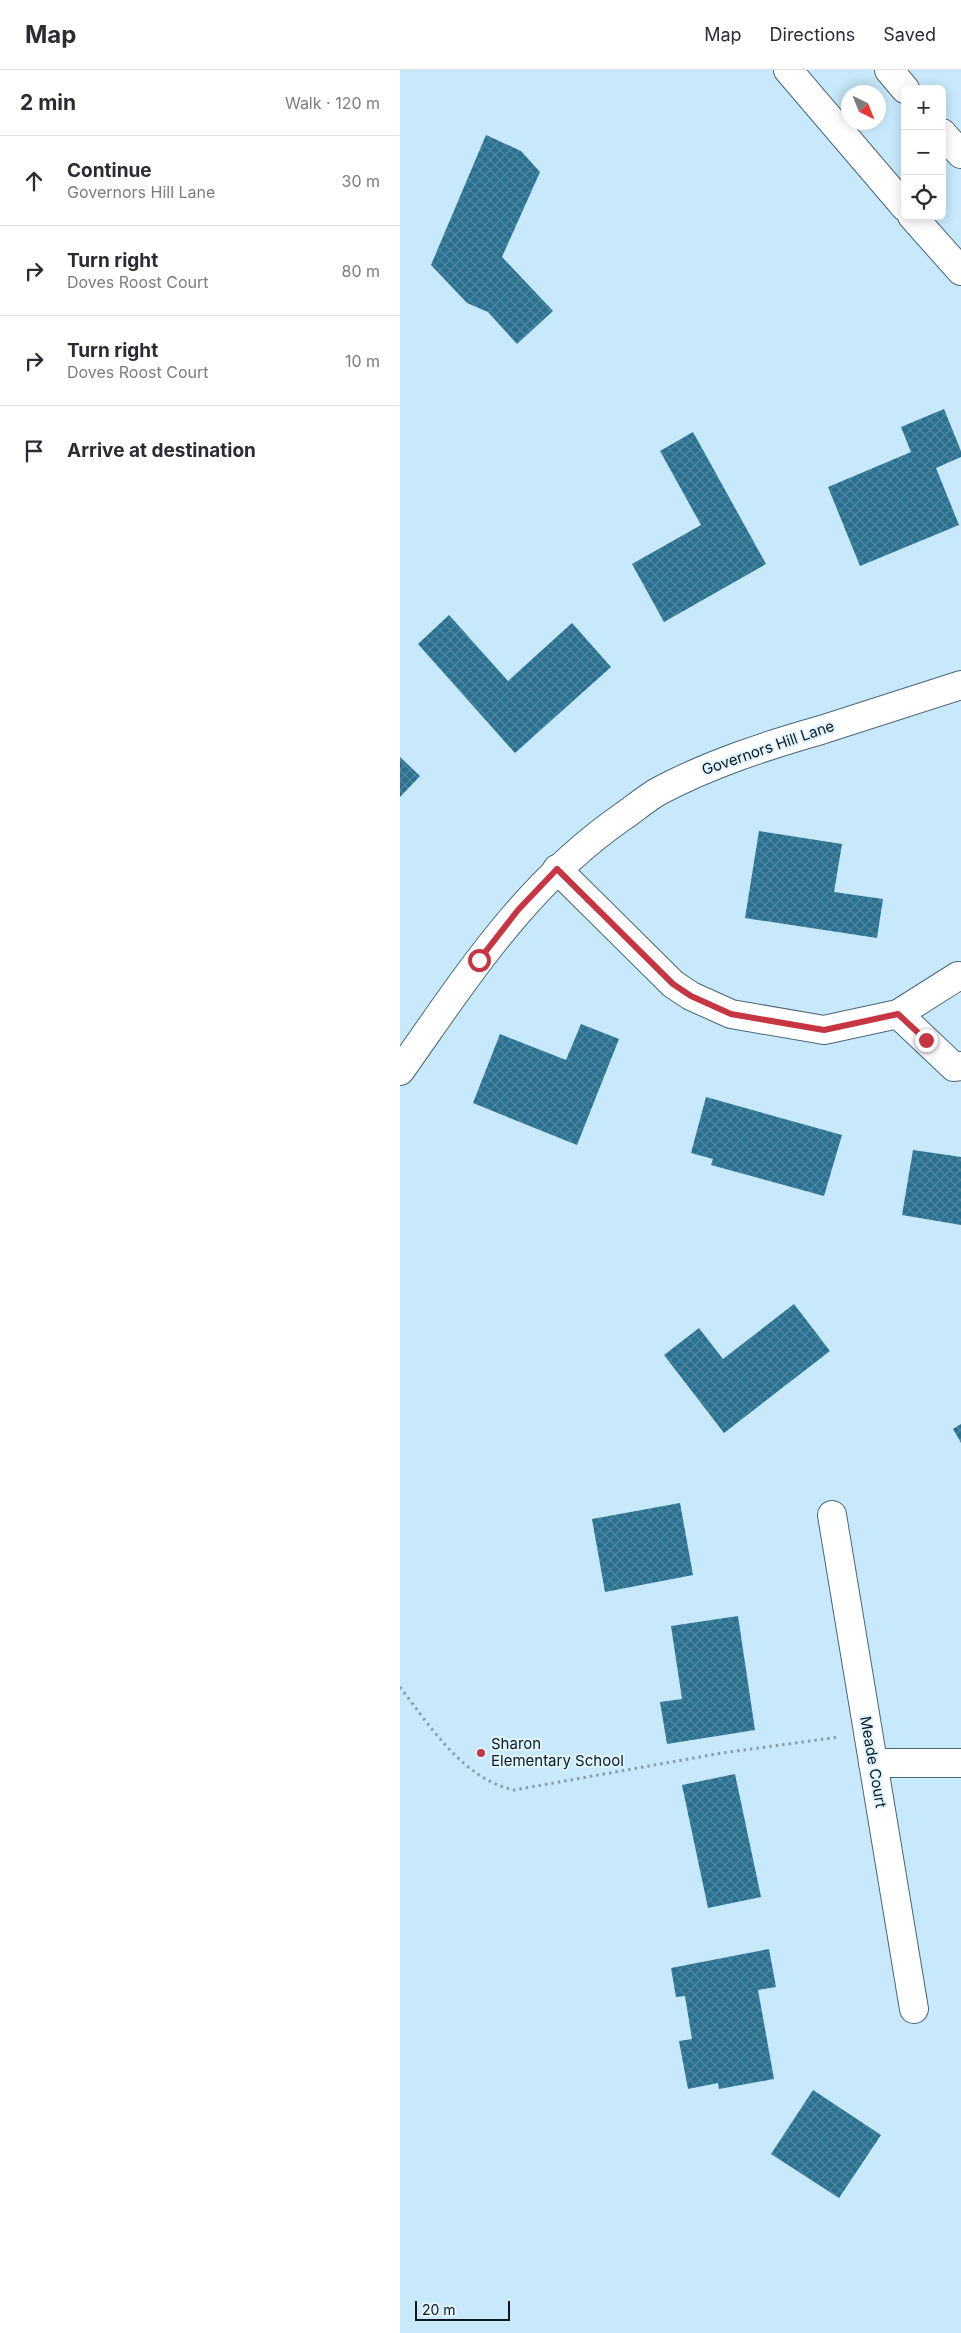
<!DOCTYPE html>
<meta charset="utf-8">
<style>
body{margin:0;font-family:Inter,sans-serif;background:#f7f7f7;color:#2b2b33}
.controls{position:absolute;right:15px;top:15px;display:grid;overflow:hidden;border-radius:8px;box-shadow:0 2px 12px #0003}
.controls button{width:45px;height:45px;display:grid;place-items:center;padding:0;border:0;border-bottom:1px solid #e1e1e2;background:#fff;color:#2b2b33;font:25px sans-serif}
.compass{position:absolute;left:441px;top:15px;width:45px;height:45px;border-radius:50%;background:#fff;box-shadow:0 2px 12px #0003;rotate:137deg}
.scale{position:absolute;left:15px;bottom:12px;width:95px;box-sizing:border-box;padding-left:5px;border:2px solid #0d1920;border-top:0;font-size:14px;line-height:18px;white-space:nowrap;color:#0d1920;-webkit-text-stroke:4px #e0f4ff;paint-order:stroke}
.stop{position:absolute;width:15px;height:15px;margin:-11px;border:4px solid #c63642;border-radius:50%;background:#fff}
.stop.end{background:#c63642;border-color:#fff;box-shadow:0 1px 5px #0008}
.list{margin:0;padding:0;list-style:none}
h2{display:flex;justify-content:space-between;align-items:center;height:65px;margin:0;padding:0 20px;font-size:21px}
h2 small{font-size:16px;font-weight:400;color:#7c7c81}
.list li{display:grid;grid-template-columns:32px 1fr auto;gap:15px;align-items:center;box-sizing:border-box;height:90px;padding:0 20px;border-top:1px solid #e1e1e2}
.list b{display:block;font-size:19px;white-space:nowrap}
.list p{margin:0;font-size:16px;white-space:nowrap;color:#7c7c81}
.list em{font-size:16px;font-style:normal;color:#7c7c81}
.icon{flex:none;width:28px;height:28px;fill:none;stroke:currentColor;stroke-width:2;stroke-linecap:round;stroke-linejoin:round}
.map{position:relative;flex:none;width:561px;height:2263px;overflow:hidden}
header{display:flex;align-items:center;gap:30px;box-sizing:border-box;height:70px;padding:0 25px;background:#fff;border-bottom:1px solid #e1e1e2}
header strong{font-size:24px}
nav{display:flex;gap:28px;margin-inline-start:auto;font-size:18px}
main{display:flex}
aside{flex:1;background:#fff}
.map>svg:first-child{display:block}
</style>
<header>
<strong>Map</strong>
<nav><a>Map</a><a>Directions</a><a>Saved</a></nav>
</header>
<main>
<aside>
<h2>2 min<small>Walk · 120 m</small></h2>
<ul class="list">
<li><svg class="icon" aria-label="ahead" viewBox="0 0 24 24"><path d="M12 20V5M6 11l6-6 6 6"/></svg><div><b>Continue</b><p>Governors Hill Lane</p></div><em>30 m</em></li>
<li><svg class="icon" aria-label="right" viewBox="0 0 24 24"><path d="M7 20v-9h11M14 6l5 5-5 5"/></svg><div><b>Turn right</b><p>Doves Roost Court</p></div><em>80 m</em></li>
<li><svg class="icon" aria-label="right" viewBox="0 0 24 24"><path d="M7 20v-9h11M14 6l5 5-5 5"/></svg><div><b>Turn right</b><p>Doves Roost Court</p></div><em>10 m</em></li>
<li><svg class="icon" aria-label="arrive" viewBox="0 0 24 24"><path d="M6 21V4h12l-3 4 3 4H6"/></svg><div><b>Arrive at destination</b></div></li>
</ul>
</aside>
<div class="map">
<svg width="561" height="2263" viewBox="0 0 561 2263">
<defs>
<pattern id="building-cross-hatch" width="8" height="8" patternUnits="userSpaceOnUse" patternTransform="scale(1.25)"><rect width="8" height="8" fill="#287191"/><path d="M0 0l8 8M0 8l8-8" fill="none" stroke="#53879e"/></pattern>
</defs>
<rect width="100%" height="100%" fill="#c7e9fb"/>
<g fill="url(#building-cross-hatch)">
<polygon points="86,65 121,81 140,102 102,187 153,241 117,274 88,242 67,233 31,195"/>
<polygon points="544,339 561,381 561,387 536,398 559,455 460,496 428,417 511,382 501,357"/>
<polygon points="293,362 366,494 264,552 232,494 301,455 260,381"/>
<polygon points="49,545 108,611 172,553 211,597 115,683 18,574"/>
<polygon points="0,687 20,706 0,727"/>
<polygon points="359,761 442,774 434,822 483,829 477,868 345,848"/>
<polygon points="181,954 219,969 177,1075 73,1033 100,964 166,990"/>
<polygon points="306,1027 442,1065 424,1126 311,1095 313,1089 291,1083"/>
<polygon points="513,1080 561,1087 561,1155 502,1145"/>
<polygon points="394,1234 430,1281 324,1363 264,1285 299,1258 323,1289"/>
<polygon points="561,1354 561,1373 553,1359"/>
<polygon points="280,1433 293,1505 205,1522 192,1449"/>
<polygon points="338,1546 355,1660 267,1674 260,1632 282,1629 271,1556"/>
<polygon points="335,1704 361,1827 308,1838 282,1715"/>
<polygon points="369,1879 376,1917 358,1920 374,2009 319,2019 318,2013 288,2019 279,1971 292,1969 285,1926 276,1927 271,1898"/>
<polygon points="413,2020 481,2065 439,2128 371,2084"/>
</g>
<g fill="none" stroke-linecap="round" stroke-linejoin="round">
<defs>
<g id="street">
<polyline points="157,799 273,914 291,926 331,944 424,960 498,944 558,906 561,907"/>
<polyline points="498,944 554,997 561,996"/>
<path d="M0,1001C68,905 126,813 225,745C236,737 247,728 259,721C310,694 365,676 421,660C468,645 514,630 561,615"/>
<polyline points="432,1445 514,1939"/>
<polyline points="473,1693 561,1693"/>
</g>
<g id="secondary">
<polyline points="388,0 505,137"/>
<polyline points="489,0 505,19"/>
<polyline points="542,63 561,84"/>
<polyline points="512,146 561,201"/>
</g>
</defs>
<use href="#street" stroke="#496776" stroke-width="30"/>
<use href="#secondary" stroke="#496776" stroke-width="30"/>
<path stroke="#859fad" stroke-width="3" stroke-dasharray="2.5 4" stroke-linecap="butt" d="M0,1617C30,1656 63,1709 114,1720L322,1683L439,1667"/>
<use href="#street" stroke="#fff" stroke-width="28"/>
<use href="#secondary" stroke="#fff" stroke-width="28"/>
</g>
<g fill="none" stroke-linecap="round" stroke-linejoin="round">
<polyline stroke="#c63642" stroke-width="6" points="79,890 118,840 157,799 273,914 291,926 331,944 424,960 498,944 526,970"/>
</g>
<circle fill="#c63642" stroke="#e0f4ff" stroke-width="2" cx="81" cy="1683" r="5"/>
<g text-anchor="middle" stroke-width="4" stroke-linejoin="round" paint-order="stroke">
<g font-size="15" fill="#0d1920" stroke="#e0f4ff">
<text transform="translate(368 678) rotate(-19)" y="5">Governors Hill Lane</text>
<text transform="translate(473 1692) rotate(80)" y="5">Meade Court</text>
</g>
<g font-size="15" fill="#0d1920" stroke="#e0f4ff" text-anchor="start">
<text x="91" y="1679">Sharon<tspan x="91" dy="17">Elementary School</tspan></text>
</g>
</g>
</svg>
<div class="controls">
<button>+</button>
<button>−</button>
<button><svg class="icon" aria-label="locate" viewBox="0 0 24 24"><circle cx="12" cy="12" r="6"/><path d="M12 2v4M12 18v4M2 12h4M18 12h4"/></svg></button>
</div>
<svg class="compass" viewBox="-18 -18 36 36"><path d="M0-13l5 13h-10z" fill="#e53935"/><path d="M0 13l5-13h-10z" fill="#7c7c81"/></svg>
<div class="scale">20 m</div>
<div class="stop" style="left:79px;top:890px"></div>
<div class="stop end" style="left:526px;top:970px"></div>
</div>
</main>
